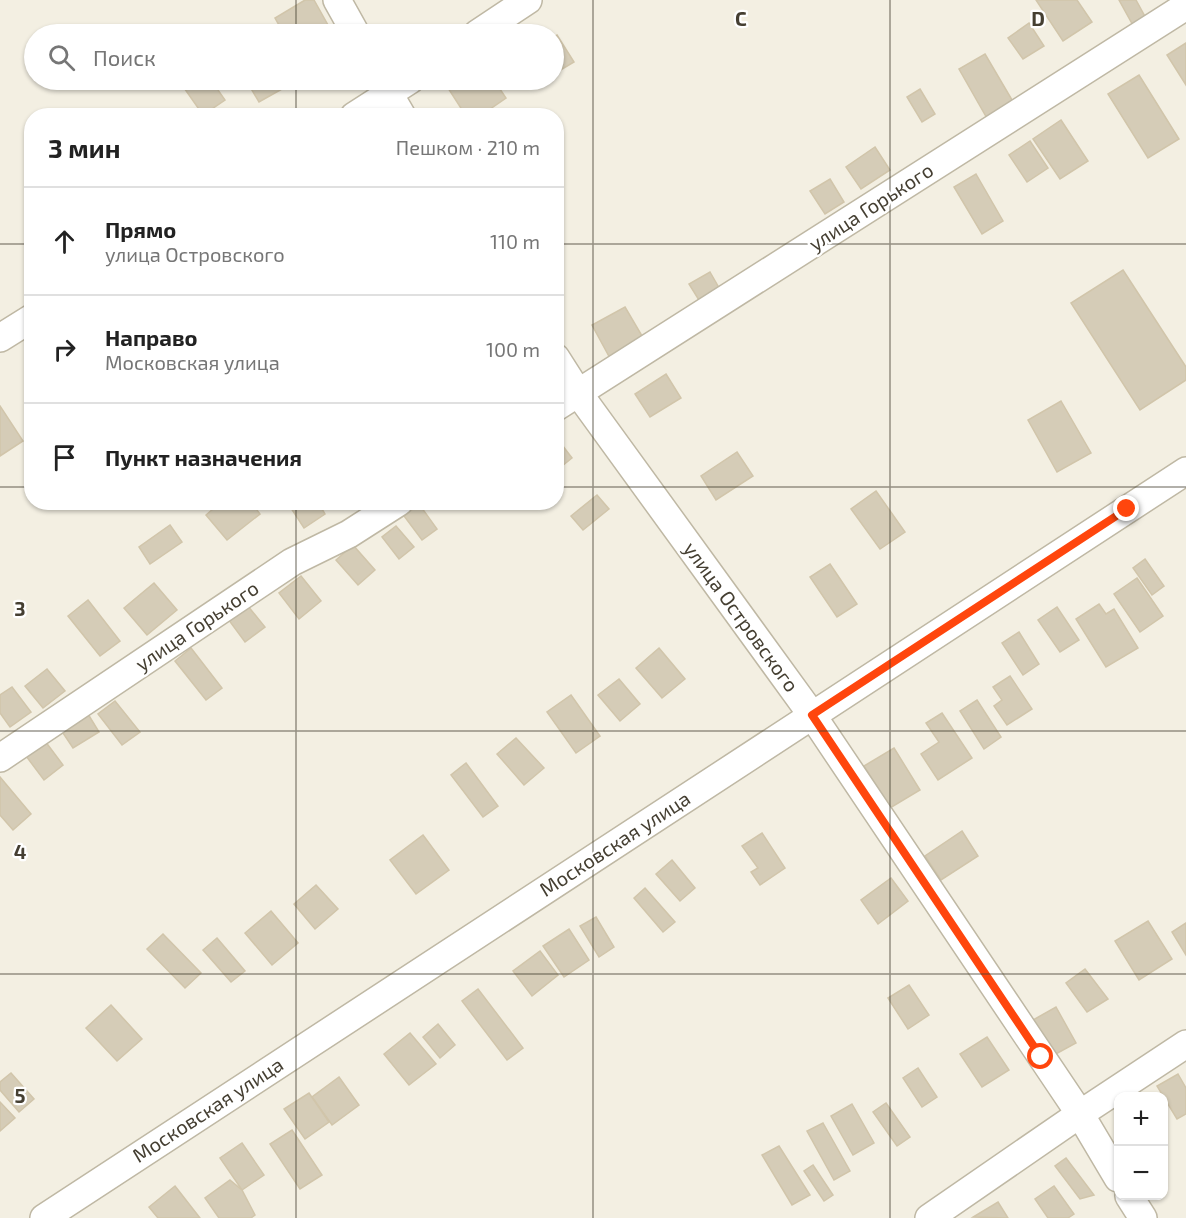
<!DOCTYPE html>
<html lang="ru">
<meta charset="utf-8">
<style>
body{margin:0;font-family:"Exo 2",sans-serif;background:#f6f6f6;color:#222}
.controls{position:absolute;right:18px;bottom:18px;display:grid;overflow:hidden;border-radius:12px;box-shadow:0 2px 4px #0004}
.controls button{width:54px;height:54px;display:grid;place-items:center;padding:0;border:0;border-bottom:2px solid #e0e0e0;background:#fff;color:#222;font:30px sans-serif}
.stop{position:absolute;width:18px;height:18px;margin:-14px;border:4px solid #ff460d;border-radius:50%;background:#fff}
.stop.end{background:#ff460d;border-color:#fff;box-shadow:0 2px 6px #0008}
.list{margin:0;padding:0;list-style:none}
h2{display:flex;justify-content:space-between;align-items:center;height:78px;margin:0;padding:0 24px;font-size:26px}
h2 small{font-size:20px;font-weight:400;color:#767676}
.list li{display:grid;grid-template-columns:39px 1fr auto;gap:18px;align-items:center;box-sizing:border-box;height:108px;padding:0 24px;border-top:2px solid #e0e0e0}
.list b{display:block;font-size:22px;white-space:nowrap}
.list p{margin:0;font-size:20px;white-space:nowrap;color:#767676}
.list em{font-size:20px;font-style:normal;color:#767676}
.icon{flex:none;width:33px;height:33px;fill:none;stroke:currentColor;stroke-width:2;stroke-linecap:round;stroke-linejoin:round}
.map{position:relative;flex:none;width:1186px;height:1218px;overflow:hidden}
.search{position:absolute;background:#fff;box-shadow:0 2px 4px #0004;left:24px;top:24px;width:540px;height:66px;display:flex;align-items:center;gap:15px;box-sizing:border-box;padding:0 21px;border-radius:33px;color:#767676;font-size:22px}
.panel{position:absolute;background:#fff;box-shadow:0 2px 4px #0004;left:24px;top:108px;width:540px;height:402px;border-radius:24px}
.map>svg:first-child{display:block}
</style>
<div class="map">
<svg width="1186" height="1218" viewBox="0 0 1186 1218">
<rect width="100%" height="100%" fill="#f3efe2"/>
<g fill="#d5ccb7" stroke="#d1c5aa" stroke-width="1.5">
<polygon points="305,0 314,0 333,34 284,34 275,18"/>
<polygon points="1036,0 1077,0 1092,22 1063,41"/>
<polygon points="1119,0 1136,0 1148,22 1135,29"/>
<polygon points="1029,23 1044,46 1023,59 1008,38"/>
<polygon points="557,35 574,62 554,74 554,37"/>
<polygon points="1186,43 1186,85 1167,55"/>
<polygon points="985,54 1015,105 988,120 959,69"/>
<polygon points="1139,75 1179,139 1148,158 1108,94"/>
<polygon points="191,80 211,80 225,100 203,115 182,85"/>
<polygon points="246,80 288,80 291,84 259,102"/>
<polygon points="461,80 494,80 506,98 480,116 466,116 448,88"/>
<polygon points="920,89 935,114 922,122 907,97"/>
<polygon points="1061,120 1088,161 1060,179 1033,139"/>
<polygon points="1030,141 1048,168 1027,182 1009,155"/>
<polygon points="875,147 890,170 861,189 846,167"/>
<polygon points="976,174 1003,221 982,234 954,187"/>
<polygon points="830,179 844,202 825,214 810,191"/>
<polygon points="1123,270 1186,367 1186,380 1140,410 1071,303"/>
<polygon points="710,272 722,293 702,305 689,284"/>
<polygon points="625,307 645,341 611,360 592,325"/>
<polygon points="666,374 681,398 650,417 635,394"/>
<polygon points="1061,401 1091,453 1057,472 1028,420"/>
<polygon points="0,406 23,441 0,456"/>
<polygon points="556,437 572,458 556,471"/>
<polygon points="737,452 753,476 716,500 701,476"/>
<polygon points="876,491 905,532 880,549 851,509"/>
<polygon points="597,495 609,509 583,530 571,516"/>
<polygon points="221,502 251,502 260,514 227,540 206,515"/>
<polygon points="287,502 318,502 325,514 304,528"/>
<polygon points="419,504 437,529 422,540 404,516"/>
<polygon points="170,525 182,542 150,564 139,547"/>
<polygon points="396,526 414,547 399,559 382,537"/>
<polygon points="353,545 375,570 358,585 336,560"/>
<polygon points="1145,559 1164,586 1152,595 1133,568"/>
<polygon points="830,564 857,604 837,617 810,577"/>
<polygon points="301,576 321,601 299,619 279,593"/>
<polygon points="1137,578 1163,616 1140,632 1114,594"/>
<polygon points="154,583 177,610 147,635 124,608"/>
<polygon points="88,600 120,641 100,656 68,616"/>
<polygon points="1099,604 1106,614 1114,609 1138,648 1106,667 1076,619"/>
<polygon points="247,605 265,627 245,642 228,619"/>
<polygon points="1057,607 1079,640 1060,652 1038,620"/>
<polygon points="1019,632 1039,664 1023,675 1002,643"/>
<polygon points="191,648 222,688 206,700 175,661"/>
<polygon points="659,648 685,679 662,698 636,668"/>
<polygon points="47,669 65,691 43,708 25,686"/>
<polygon points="1010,676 1032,709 1007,725 994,706 1002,700 993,687"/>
<polygon points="619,679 640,704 620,721 598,695"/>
<polygon points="12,687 31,712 10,727 0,713 0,695"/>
<polygon points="571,695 600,736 576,753 547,712"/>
<polygon points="977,700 1001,737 984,749 960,711"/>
<polygon points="115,701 140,732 122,745 98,714"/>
<polygon points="942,713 972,758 938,780 921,754 939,742 926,723"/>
<polygon points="88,714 99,732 73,748 61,730"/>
<polygon points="516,738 544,768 524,785 497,754"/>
<polygon points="45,741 63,765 44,780 26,756"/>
<polygon points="894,748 920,790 890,808 864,766"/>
<polygon points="466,763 498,806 483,817 451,775"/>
<polygon points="0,777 31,814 13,830 0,815"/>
<polygon points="962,831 978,856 941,880 925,856"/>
<polygon points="762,833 785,868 760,885 751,872 758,868 742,846"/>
<polygon points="423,835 449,870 416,894 390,860"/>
<polygon points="672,860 695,888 680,901 656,874"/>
<polygon points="891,878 908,901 878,924 861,900"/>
<polygon points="316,885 338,909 315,929 294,904"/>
<polygon points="645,888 675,922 663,932 634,898"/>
<polygon points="271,911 298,943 272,965 245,933"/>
<polygon points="596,917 614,947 599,957 580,926"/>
<polygon points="1148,921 1172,959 1139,980 1115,941"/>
<polygon points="1186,923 1186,955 1172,932"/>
<polygon points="569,929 589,960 564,977 543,946"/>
<polygon points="163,934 201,973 185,988 147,949"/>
<polygon points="217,938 245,971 231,982 203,950"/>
<polygon points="540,951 558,975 532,996 513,971"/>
<polygon points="1085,969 1108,999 1087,1012 1066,983"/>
<polygon points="909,985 929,1015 908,1029 888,998"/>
<polygon points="478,989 523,1048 507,1060 462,1001"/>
<polygon points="111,1005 142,1039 117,1061 86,1028"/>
<polygon points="1056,1007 1076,1043 1054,1055 1033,1020"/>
<polygon points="438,1024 455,1045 440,1058 423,1037"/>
<polygon points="410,1033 436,1064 409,1085 384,1054"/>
<polygon points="987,1037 1009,1070 982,1087 960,1054"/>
<polygon points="918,1068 937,1097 922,1107 903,1078"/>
<polygon points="11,1073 34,1099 19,1112 0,1090 0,1082"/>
<polygon points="1178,1074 1186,1088 1186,1114 1177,1119 1157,1086"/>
<polygon points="339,1077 359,1105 332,1125 312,1097"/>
<polygon points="309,1093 329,1122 305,1139 284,1109"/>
<polygon points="0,1102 15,1118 0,1131"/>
<polygon points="886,1103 910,1137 897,1146 873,1112"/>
<polygon points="852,1104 874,1143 853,1155 831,1116"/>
<polygon points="823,1123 850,1171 834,1180 807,1131"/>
<polygon points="292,1130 322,1175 300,1189 270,1144"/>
<polygon points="242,1143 264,1175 242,1190 220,1158"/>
<polygon points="779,1146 810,1195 792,1205 762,1155"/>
<polygon points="1066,1158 1094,1195 1080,1199 1055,1166"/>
<polygon points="813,1165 833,1195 824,1201 804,1171"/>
<polygon points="230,1180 242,1190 255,1215 251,1218 219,1218 205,1198"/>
<polygon points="175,1186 200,1218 158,1218 149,1207"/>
<polygon points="1054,1186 1074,1214 1068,1218 1048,1218 1035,1199"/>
<polygon points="998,1202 1008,1218 973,1217"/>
</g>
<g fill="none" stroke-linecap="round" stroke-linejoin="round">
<defs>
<g id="street">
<polyline points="337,0 356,34"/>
<polyline points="477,34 528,0"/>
<polyline points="381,80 402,116"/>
<polyline points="354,116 410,80"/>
<polyline points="0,338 32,318"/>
<polyline points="556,358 579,394 812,715 1080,1114 1118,1178"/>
<polyline points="556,407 1186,6"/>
<polyline points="0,758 292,562 349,534 399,502"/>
<polyline points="1129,1196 1143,1218"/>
<polyline points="44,1218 1186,471"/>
<polyline points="929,1218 1080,1114 1186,1044"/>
</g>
</defs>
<use href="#street" stroke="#bfb8a4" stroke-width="30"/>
<use href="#street" stroke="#fff" stroke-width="27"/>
</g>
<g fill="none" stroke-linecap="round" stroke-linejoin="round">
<polyline stroke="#ff460d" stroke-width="8" points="1041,1057 812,715 1127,509"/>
</g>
<path fill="none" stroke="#453f32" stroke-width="1.5" stroke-opacity="0.55" d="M296,0V34M593,0V1218M890,0V1218M296,80V116M0,244H32M556,244H1186M0,487H32M556,487H1186M296,502V1218M0,731H1186M0,974H1186"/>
<g text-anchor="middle" stroke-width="4.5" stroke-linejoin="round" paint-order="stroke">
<g font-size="20" fill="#453f32" stroke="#fff">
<text transform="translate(871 207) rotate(-33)" y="7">улица Горького</text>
<text transform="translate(741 617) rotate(54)" y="7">улица Островского</text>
<text transform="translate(197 626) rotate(-34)" y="7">улица Горького</text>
<text transform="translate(615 844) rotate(-33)" y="7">Московская улица</text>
<text transform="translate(208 1110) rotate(-33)" y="7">Московская улица</text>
</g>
</g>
<g font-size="20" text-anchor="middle" font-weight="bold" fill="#453f32" stroke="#fff" stroke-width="4.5" stroke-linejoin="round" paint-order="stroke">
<text x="741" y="26">C</text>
<text x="1038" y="26">D</text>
<text x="20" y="616">3</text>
<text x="20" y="859">4</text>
<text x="20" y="1103">5</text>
</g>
</svg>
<div class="controls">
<button>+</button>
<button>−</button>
</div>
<div class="stop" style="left:1041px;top:1057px"></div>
<div class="stop end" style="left:1127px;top:509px"></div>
<div class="search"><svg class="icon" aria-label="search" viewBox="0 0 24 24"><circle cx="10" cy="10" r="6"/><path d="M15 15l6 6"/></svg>Поиск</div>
<section class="panel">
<h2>3 мин<small>Пешком · 210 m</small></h2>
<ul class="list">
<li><svg class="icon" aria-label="ahead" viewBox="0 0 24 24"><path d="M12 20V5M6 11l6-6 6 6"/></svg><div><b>Прямо</b><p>улица Островского</p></div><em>110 m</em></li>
<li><svg class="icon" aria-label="right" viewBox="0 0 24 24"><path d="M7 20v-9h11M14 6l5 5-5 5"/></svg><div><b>Направо</b><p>Московская улица</p></div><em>100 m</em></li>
<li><svg class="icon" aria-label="arrive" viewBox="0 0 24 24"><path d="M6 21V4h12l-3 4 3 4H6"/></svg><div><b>Пункт назначения</b></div></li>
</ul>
</section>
</div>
